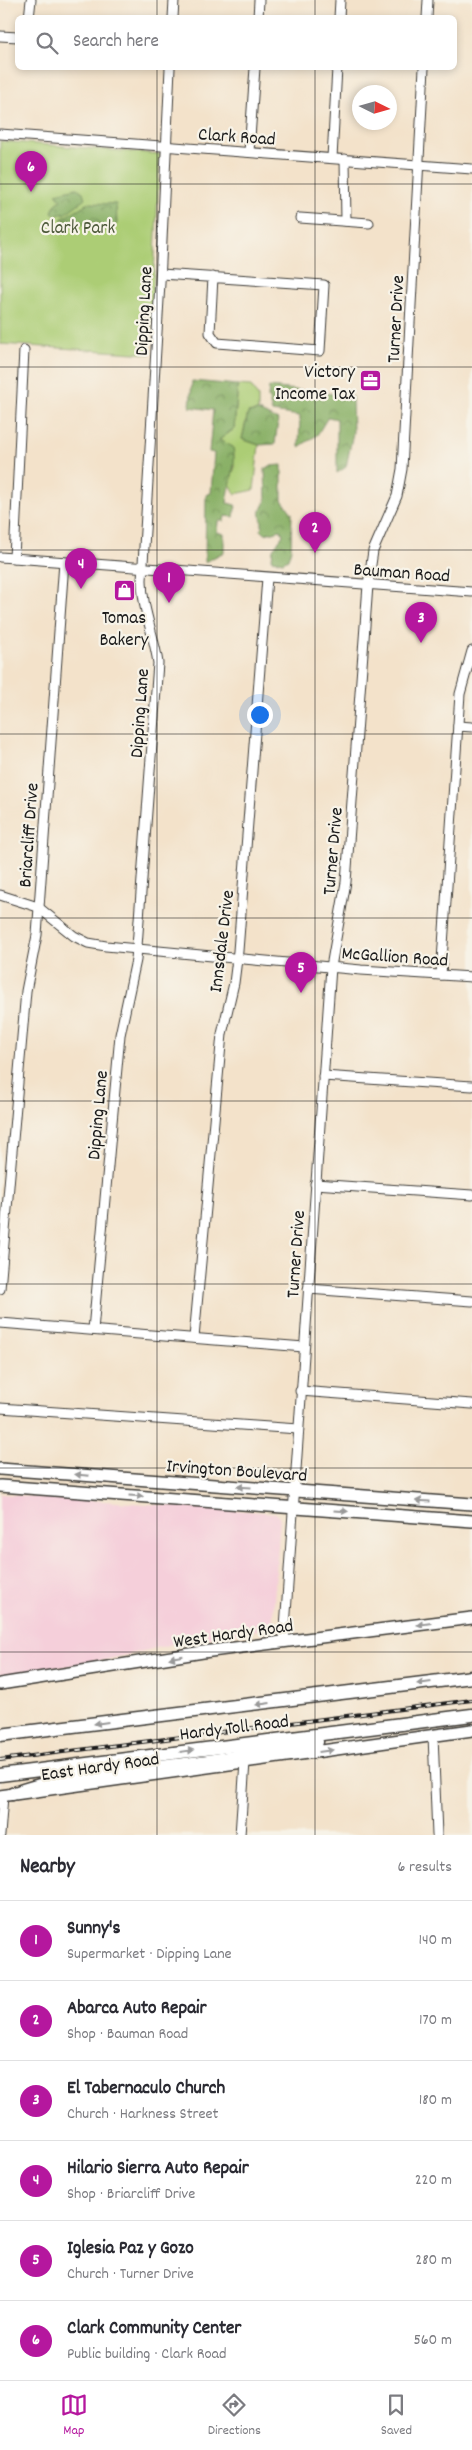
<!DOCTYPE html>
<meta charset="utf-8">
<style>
body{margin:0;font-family:Dekko,sans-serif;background:#f2f2f3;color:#2b2b33}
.compass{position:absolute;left:352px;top:85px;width:45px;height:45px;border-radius:50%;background:#fff;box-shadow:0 2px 8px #0003;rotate:95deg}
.you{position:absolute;left:259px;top:714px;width:18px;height:18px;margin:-12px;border:4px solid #fff;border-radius:50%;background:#1a73e8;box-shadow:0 0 0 8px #1a73e833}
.badge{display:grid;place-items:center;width:32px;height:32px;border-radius:50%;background:#b5179e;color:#fff;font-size:16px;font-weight:700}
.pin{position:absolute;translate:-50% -41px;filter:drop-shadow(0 1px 2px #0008)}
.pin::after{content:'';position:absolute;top:26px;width:18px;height:15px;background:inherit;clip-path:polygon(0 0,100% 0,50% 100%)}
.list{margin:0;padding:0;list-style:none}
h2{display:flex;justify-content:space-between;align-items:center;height:65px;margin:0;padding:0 20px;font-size:21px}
h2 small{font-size:16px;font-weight:400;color:#7c7c81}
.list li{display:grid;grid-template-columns:32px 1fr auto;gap:15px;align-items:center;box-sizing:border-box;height:80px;padding:0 20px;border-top:1px solid #e1e1e2}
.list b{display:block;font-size:19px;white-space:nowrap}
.list p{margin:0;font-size:16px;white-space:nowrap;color:#7c7c81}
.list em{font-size:16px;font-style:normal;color:#7c7c81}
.icon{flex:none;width:28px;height:28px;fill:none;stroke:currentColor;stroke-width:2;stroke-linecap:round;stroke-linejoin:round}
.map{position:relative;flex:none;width:472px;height:1835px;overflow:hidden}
.search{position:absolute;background:#fff;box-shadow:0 2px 8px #0003;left:15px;right:15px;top:15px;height:55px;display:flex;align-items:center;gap:12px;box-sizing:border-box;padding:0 18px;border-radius:8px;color:#7c7c81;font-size:19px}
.sheet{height:545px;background:#fff}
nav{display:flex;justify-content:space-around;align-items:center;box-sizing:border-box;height:70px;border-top:1px solid #e1e1e2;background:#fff;font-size:14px;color:#7c7c81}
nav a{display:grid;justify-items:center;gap:2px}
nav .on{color:#b5179e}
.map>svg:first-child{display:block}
</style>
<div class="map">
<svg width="472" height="1835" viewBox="0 0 472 1835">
<defs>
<pattern id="forest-crowns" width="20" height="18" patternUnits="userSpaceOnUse" patternTransform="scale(1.25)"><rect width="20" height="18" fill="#89b066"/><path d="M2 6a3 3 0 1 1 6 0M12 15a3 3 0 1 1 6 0" fill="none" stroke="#6f8e53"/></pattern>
</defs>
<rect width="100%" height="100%" fill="#f7f3e8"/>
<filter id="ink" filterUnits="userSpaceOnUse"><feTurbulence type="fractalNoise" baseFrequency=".02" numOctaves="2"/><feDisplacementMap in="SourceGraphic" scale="10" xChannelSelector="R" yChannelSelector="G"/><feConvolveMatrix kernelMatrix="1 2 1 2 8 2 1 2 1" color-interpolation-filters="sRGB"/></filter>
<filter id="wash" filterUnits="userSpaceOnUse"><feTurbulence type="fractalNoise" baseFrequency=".0096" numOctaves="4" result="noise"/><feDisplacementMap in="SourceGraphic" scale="20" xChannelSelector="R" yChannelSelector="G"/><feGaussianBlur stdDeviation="1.12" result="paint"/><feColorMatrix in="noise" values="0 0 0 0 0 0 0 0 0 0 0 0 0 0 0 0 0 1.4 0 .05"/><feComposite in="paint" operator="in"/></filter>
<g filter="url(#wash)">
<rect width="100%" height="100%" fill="#f3e2ca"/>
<polygon fill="#f5cfda" points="0,1494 276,1513 280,1519 272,1628 186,1641 97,1662 0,1676"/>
<g fill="#accd75" stroke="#647448">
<polygon points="0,141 160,154 150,354 0,344"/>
<polygon points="238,385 251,386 258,397 258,411 248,413 242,439 259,445 254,490 235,494 229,482 235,467 219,440 234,429"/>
</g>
<g fill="url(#forest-crowns)" stroke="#526641">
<polygon points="77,188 83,192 85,199 66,213 56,215 52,212 55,205 61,200 56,193"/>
<polygon points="88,203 116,204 117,224 103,231 99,222 79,224 61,219"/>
<path d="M192,381L238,385L234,429L219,440L233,447C237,466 229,484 227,503L236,505L234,517L225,516L224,521H218L217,532L224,534V552L205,562L206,495L211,493L214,453L209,452L213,410L190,407Z"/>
<polygon points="269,387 352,396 353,433 346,467 337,473 337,419 328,417 317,435 299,447 300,416 272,412 268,397"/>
<polygon points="258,411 278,420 275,444 259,445 242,439 248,413"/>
<path d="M282,465V500L292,513L291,549L288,559L283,562L272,560L273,549L283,535L281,530L265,534L261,530C265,516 255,516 266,501L265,469L270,466Z"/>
</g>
</g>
<g filter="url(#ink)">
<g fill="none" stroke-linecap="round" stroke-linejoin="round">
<defs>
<g id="minor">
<polyline points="29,18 31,0"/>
<polyline points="173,18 174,0"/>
<polyline points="258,18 259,0"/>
<polyline points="339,18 340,0"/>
<polyline points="427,18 428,0"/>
<polyline points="0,36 18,37"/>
<polyline points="0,134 472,169"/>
<polyline points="249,152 255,68"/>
<polyline points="332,158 337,68"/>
<polyline points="345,159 346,221"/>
<polyline points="300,218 369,223"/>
<polyline points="161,274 324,285 320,351 217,343 210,333 213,277"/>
<polyline points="0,557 472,592"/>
<polyline points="14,558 24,350"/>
<polyline points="458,726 472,727"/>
<polyline points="0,895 38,907 74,936 88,943 106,946 361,970 472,977"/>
<polyline points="441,975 460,694 472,651"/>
<polyline points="323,1076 472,1086"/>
<polyline points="315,1184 472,1195"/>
<polyline points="0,1289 26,991 37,935 64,562"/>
<polyline points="308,1289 472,1301"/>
<polyline points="0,1323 304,1347"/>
<path d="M93,1330L120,1035L136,960L158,663C154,634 142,609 142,580L160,283L170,68"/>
<polyline points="194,1338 222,1034 234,983 238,951 267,578"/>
<polyline points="300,1391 472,1404"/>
<polyline points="0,1408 298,1429"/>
<polyline points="284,1642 331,967 346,882 368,585 373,551 397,496 402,469 424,68"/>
<polyline points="433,1735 437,1835"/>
<polyline points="0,1835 3,1796"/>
<polyline points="240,1835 245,1762"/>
</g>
<g id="major">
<polyline points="0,1469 472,1504"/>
<polyline points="0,1486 472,1521"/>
<polyline points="0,1684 203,1652 472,1618"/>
<polyline points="0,1796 472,1730"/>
</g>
<g id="highway">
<polyline points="0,1735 472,1677"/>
<polyline points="0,1775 472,1715"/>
<path d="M12,1794C69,1772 133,1771 193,1763C234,1758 276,1749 317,1742"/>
</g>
</defs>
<use href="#minor" stroke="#3c3a36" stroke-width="11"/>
<use href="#major" stroke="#3c3a36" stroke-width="14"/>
<use href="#highway" stroke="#3c3a36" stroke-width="15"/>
<use href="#minor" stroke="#fff" stroke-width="9"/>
<use href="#major" stroke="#fff" stroke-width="11"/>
<use href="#highway" stroke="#fff" stroke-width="12"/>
<defs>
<polyline id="rail" points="0,1760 472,1700"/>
</defs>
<use href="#rail" stroke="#1c1c1c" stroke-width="4"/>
<use href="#rail" stroke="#f7f3e8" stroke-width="2" stroke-dasharray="5.5" stroke-linecap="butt"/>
</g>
<defs><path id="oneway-solid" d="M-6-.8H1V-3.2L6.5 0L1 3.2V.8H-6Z" transform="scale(1.25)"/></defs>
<g fill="#999">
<use href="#oneway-solid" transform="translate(82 1475) rotate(-175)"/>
<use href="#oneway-solid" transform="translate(244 1487) rotate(-176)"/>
<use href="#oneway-solid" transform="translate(136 1496) rotate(4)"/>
<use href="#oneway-solid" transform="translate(423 1501) rotate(-176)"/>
<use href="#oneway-solid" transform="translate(341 1511) rotate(4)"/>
<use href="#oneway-solid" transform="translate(424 1624) rotate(173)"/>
<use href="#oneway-solid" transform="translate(176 1657) rotate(170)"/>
<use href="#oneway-solid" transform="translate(424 1683) rotate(173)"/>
<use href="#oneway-solid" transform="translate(263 1704) rotate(173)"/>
<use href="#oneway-solid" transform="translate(101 1723) rotate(173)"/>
<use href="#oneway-solid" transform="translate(187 1751) rotate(-7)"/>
<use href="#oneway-solid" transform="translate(326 1751) rotate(-8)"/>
</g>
</g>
<path fill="none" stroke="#1c1c1c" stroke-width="1" stroke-opacity="0.55" d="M157,0V18M315,0V18M157,68V1835M315,68V1835M0,184H472M0,367H472M0,550H472M0,734H472M0,918H472M0,1101H472M0,1284H472M0,1468H472M0,1652H472"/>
<defs>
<symbol id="office-square" viewBox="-11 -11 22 22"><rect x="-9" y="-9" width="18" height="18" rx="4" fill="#b5179e" stroke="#f7f3e8"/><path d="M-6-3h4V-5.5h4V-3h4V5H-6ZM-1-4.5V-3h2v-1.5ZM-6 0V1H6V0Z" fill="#fff"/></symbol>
<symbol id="shop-square" viewBox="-11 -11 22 22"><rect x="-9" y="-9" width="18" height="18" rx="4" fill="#b5179e" stroke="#f7f3e8"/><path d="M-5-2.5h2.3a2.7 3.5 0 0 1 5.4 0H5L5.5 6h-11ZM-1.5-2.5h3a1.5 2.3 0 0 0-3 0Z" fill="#fff"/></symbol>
</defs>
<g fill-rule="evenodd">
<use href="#office-square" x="358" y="368" width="25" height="25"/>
<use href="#shop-square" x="112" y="578" width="25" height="25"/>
</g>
<g text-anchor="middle" stroke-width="4.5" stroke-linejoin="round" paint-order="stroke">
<g font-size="19" fill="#1c1c1c" stroke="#f7f3e8">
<text transform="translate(237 135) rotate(4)" y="7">Clark Road</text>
<text transform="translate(142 311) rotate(-87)" y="7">Dipping Lane</text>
<text transform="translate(394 319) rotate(-87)" y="7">Turner Drive</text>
<text transform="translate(402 571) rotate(4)" y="7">Bauman Road</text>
<text transform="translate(138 713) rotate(-86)" y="7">Dipping Lane</text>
<text transform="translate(27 835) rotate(-86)" y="7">Briarcliff Drive</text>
<text transform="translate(331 851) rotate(-85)" y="7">Turner Drive</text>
<text transform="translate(220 941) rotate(-83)" y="7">Innsdale Drive</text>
<text transform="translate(395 955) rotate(4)" y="7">McGallion Road</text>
<text transform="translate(96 1115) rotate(-85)" y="7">Dipping Lane</text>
<text transform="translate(294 1254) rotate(-86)" y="7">Turner Drive</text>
<text transform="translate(237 1469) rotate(4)" y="7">Irvington Boulevard</text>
<text transform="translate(233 1632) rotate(-8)" y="7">West Hardy Road</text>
<text transform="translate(234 1726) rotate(-7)" y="7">Hardy Toll Road</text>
<text transform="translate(100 1765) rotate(-8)" y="7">East Hardy Road</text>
</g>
<g font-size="19" fill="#4e5a3b" stroke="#f7f3e8">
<text x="78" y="233">Clark Park</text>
</g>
<g font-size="19" fill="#1c1c1c" stroke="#f7f3e8" text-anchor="end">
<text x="355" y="377">Victory<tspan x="355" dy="22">Income Tax</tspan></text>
<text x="124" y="623" text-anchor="middle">Tomas<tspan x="124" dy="22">Bakery</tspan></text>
</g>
</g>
</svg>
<svg class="compass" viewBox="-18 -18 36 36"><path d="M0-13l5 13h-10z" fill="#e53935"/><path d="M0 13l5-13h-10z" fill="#7c7c81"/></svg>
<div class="you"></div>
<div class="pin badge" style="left:169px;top:603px">1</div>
<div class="pin badge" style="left:315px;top:553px">2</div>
<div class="pin badge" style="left:421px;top:643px">3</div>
<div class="pin badge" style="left:81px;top:589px">4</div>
<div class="pin badge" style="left:301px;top:993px">5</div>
<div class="pin badge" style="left:31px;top:192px">6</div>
<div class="search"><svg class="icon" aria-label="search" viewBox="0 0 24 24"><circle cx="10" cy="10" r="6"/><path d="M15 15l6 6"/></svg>Search here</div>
</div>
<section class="sheet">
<h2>Nearby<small>6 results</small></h2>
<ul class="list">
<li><span class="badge">1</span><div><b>Sunny's</b><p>Supermarket · Dipping Lane</p></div><em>140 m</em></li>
<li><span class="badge">2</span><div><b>Abarca Auto Repair</b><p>Shop · Bauman Road</p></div><em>170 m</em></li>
<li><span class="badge">3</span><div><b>El Tabernaculo Church</b><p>Church · Harkness Street</p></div><em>180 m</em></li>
<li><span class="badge">4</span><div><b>Hilario Sierra Auto Repair</b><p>Shop · Briarcliff Drive</p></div><em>220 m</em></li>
<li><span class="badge">5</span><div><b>Iglesia Paz y Gozo</b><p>Church · Turner Drive</p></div><em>280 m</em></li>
<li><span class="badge">6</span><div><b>Clark Community Center</b><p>Public building · Clark Road</p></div><em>560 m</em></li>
</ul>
</section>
<nav>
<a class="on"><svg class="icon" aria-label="map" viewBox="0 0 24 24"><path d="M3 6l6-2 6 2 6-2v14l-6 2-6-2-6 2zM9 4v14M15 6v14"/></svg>Map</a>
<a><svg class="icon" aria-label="directions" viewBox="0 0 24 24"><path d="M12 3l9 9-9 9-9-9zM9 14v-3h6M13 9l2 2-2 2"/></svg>Directions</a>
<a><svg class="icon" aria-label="saved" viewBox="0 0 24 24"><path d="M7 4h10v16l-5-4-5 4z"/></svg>Saved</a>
</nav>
